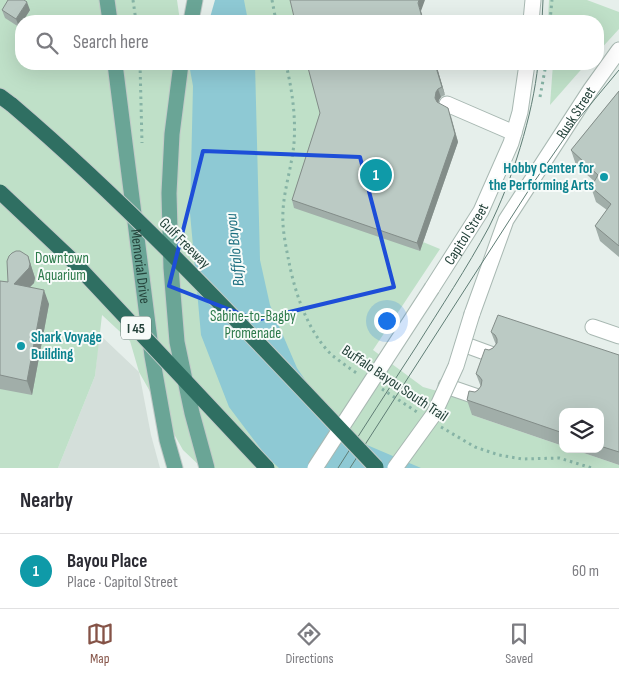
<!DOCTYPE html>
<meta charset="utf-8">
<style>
body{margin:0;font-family:"Sofia Sans Condensed",sans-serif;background:#f7f7f7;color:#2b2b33}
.controls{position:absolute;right:15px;bottom:15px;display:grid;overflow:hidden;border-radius:10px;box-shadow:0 5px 20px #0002}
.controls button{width:45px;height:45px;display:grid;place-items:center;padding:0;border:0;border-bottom:1px solid #e1e1e2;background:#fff;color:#2b2b33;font:25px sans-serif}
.you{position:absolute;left:386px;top:320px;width:18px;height:18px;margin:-12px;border:4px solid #fff;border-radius:50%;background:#1a73e8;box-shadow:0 0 0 8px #1a73e833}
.badge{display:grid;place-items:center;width:32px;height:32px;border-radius:50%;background:#855347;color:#fff;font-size:16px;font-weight:700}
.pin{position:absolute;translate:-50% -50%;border:2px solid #fff;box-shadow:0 1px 5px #0006}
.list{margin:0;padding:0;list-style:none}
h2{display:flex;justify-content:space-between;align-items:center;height:65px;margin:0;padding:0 20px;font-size:21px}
h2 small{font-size:16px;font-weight:400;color:#7c7c81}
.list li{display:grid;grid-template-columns:32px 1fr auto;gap:15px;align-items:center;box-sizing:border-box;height:75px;padding:0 20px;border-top:1px solid #e1e1e2}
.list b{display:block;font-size:19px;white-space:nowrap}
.list p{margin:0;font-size:16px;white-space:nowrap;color:#7c7c81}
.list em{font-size:16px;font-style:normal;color:#7c7c81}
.icon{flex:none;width:28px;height:28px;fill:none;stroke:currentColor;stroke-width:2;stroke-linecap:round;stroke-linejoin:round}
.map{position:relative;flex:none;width:619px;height:468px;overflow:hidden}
.search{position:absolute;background:#fff;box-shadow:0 5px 20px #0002;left:15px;right:15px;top:15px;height:55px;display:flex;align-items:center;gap:12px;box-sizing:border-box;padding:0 18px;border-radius:20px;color:#7c7c81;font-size:19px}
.sheet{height:140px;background:#fff}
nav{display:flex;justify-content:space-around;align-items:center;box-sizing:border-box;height:70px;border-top:1px solid #e1e1e2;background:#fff;font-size:14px;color:#7c7c81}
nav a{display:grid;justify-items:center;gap:2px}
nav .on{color:#855347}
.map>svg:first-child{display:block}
</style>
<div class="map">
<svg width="619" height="468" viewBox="0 0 619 468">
<rect width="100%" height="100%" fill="#e6efeb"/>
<polygon fill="#d4dfda" points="99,334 139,372 151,435 160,468 58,468 95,376"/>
<g fill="#bfe0c8">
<polygon points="0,0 290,0 296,21 21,21 21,64 307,64 419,251 423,242 440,249 373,350 423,387 476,402 472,415 563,446 563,449 572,449 619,465 619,468 202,468 183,450 139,372 130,341 102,315 95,376 58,468 0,468"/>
<polygon points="549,0 587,0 619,12 619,29 598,52 598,21 548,21"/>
<polygon points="553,64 586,64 550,105"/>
</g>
<g fill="#8ec9d4">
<polygon points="180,0 244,0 248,21 183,21"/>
<polygon points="189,64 255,64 260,260 270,305 297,368 327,412 367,445 421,468 279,468 266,456 229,407 201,335 190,213 193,86"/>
</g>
<polygon fill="#e6efeb" points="177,0 215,0 209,21 180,21"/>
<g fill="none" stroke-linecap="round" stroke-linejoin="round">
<defs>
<g id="minor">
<polyline points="531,21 533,0"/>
<polyline points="447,104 514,133"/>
<path id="s1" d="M432,288L481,211L511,143L520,112L527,64"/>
<path id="s2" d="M472,314L506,220L591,89L619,50"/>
<polyline points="593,327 619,336"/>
<polyline points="463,344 493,355"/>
<polyline points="446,386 478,397"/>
</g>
<g id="major">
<polyline points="107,0 110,21"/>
<polyline points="191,21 195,0"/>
<path id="s3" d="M115,64L152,356L167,440L175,468"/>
</g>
<polyline id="highway" points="0,96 12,105"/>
</defs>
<use href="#minor" stroke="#a8b8b2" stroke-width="17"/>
<use href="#major" stroke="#c2cac8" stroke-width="17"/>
<use href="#highway" stroke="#c2cac8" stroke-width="17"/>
<g stroke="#86b3a5" stroke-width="3" stroke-dasharray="2.5 4" stroke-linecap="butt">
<polyline points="133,0 136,21"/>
<polyline points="272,0 276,21"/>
<polyline points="550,21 552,0"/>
<polyline points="140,64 142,143"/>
<path d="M286,64C292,90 296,116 294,143C292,166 284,189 283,211C282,227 285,242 288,257C294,290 307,332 333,356C341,362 349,368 358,374"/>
<polyline points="540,97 546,64"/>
<polyline points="362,367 353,360 355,355 365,363"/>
<polyline points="382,389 417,412"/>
<polyline points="441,427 475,447 499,455 522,459 559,458 592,468"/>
</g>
<use href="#minor" stroke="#fff" stroke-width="15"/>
<use href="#major" stroke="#6aa596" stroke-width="15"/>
<use href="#highway" stroke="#2f6f62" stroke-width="15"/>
<g stroke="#5f7d75" stroke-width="1">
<polyline points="542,21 543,0"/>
<path d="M338,468C364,427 390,387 416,347C441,307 467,268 489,227C512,181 533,115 538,64"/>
<polyline points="350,468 534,182 575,123 619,70"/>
</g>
<defs>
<g id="minor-bridge">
<polyline points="315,468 432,288"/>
<polyline points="395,468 434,414 456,366 472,314"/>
</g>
<polyline id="major-bridge" points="181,64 172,134 169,193 171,268 177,342 192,413 207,468"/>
<g id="highway-bridge">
<path d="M12,105C142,216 258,343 376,467"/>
<polyline points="0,192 71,259 267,468"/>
</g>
</defs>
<use href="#minor-bridge" stroke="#a8b8b2" stroke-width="17" stroke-linecap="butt"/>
<use href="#major-bridge" stroke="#c2cac8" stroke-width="17" stroke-linecap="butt"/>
<use href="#highway-bridge" stroke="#c2cac8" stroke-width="17" stroke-linecap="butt"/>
<use href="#minor-bridge" stroke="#fff" stroke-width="15"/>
<use href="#major-bridge" stroke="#6aa596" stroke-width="15"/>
<use href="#highway-bridge" stroke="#2f6f62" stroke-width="15"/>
</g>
<g fill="#a1aea9">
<polygon points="2,10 30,10 23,21 21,21 21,24 19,27 5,18"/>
<polygon points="307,64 436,64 445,95 441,97 439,100 438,103 451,116 458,142 420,251 294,208 292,200 320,113"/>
<polygon points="619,91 619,257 600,241 595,226 607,210 596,202 591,187 594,181 576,165 571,150"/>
<polygon points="28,256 35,278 34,283 30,287 49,304 32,395 0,389 0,281 8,282"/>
<polygon points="491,332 619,355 619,465 572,449 600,449 600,412 563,412 563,446 472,415 467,400 481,387 476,374 489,350 493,348 496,345"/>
</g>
<g fill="#838d89">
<polygon points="419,0 425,0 421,11 424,21 423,21 418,3"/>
<polygon points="27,2 30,10 23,21 21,21 21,24 19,27 16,19"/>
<polygon points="435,64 436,64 445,95 442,87"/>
<polygon points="438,89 441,97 439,100 438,106 435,98 436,92"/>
<polygon points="448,108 458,142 420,251 417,243"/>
<polygon points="28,256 35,278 34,283 19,298 14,284"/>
<polygon points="44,290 49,304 32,395 27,381"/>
</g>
<g fill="#bbcac4" stroke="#838d89">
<polygon points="8,0 24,0 27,2 16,19 2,10"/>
<polygon points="290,0 419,0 418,3 423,21 295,21"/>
<polygon points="307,64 435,64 442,87 438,89 436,92 435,98 437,102 448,108 455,134 417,243 292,200 320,113"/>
<polygon points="619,91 619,246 595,226 611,204 591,187 598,175 571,150"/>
<polygon points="16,251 20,251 28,256 30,264 29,268 14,284 44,290 27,381 0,375 0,281 8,282 7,261 9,256 12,253"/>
<polygon points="498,315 619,355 619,452 600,446 600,412 563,412 563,433 467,400 469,391 475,392 478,390 481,386 482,380 479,376 476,374 485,349 489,350 493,348 497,343 497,339 495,335 491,332"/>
</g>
<path fill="none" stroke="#1d4ed8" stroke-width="4" stroke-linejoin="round" d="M203,151L360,157L394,287L256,320L169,286Z"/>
<g fill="#0f9aa8" stroke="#f7fbf9" stroke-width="2">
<circle cx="604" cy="177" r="5"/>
<circle cx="21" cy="346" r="5"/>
</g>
<g text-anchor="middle" stroke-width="4" stroke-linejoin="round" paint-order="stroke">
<rect fill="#f7fbf9" stroke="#637a73" stroke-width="1" x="121" y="316.5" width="30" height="23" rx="4"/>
<g font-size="14" font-weight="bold" fill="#24423a">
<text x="136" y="333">I 45</text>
</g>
<g font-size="15" fill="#24423a" stroke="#f7fbf9">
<text dy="5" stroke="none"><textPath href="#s2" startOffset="228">Rusk Street</textPath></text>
<text dy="5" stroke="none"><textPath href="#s1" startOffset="64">Capitol Street</textPath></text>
<text transform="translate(185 243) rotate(45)" y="5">Gulf Freeway</text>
<text dy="5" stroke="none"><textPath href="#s3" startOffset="204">Memorial Drive</textPath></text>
<text transform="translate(395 383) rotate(34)" y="5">Buffalo Bayou South Trail</text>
</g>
<g font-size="15" font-weight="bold" fill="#0d838f" stroke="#f7fbf9" text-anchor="end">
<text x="594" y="173">Hobby Center for<tspan x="594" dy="17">the Performing Arts</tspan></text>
<text x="31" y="342" text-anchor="start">Shark Voyage<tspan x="31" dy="17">Building</tspan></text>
</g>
<g font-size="15" fill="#2d7a4b" stroke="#f7fbf9">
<text x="62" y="263">Downtown<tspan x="62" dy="17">Aquarium</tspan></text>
<text x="253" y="321">Sabine-to-Bagby<tspan x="253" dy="17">Promenade</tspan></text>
</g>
<g font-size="16" font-style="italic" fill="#1c6f80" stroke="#f7fbf9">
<text transform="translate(234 250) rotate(-96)" y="6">Buffalo Bayou</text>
</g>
</g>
</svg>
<div class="controls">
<button><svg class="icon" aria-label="layers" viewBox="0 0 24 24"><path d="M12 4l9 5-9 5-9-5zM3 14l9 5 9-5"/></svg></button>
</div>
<div class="you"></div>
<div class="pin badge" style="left:376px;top:175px;background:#0f9aa8">1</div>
<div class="search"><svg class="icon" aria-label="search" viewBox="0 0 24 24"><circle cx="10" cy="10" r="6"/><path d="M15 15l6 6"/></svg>Search here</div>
</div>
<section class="sheet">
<h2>Nearby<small></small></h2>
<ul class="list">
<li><span class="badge" style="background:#0f9aa8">1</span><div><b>Bayou Place</b><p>Place · Capitol Street</p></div><em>60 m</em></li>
</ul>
</section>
<nav>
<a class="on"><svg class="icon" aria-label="map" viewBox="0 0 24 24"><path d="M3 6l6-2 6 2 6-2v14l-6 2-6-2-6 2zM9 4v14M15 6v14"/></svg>Map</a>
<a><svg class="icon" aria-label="directions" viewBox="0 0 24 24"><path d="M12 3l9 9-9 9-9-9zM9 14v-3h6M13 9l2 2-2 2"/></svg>Directions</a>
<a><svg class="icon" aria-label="saved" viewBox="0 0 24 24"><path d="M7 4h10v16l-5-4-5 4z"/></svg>Saved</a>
</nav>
